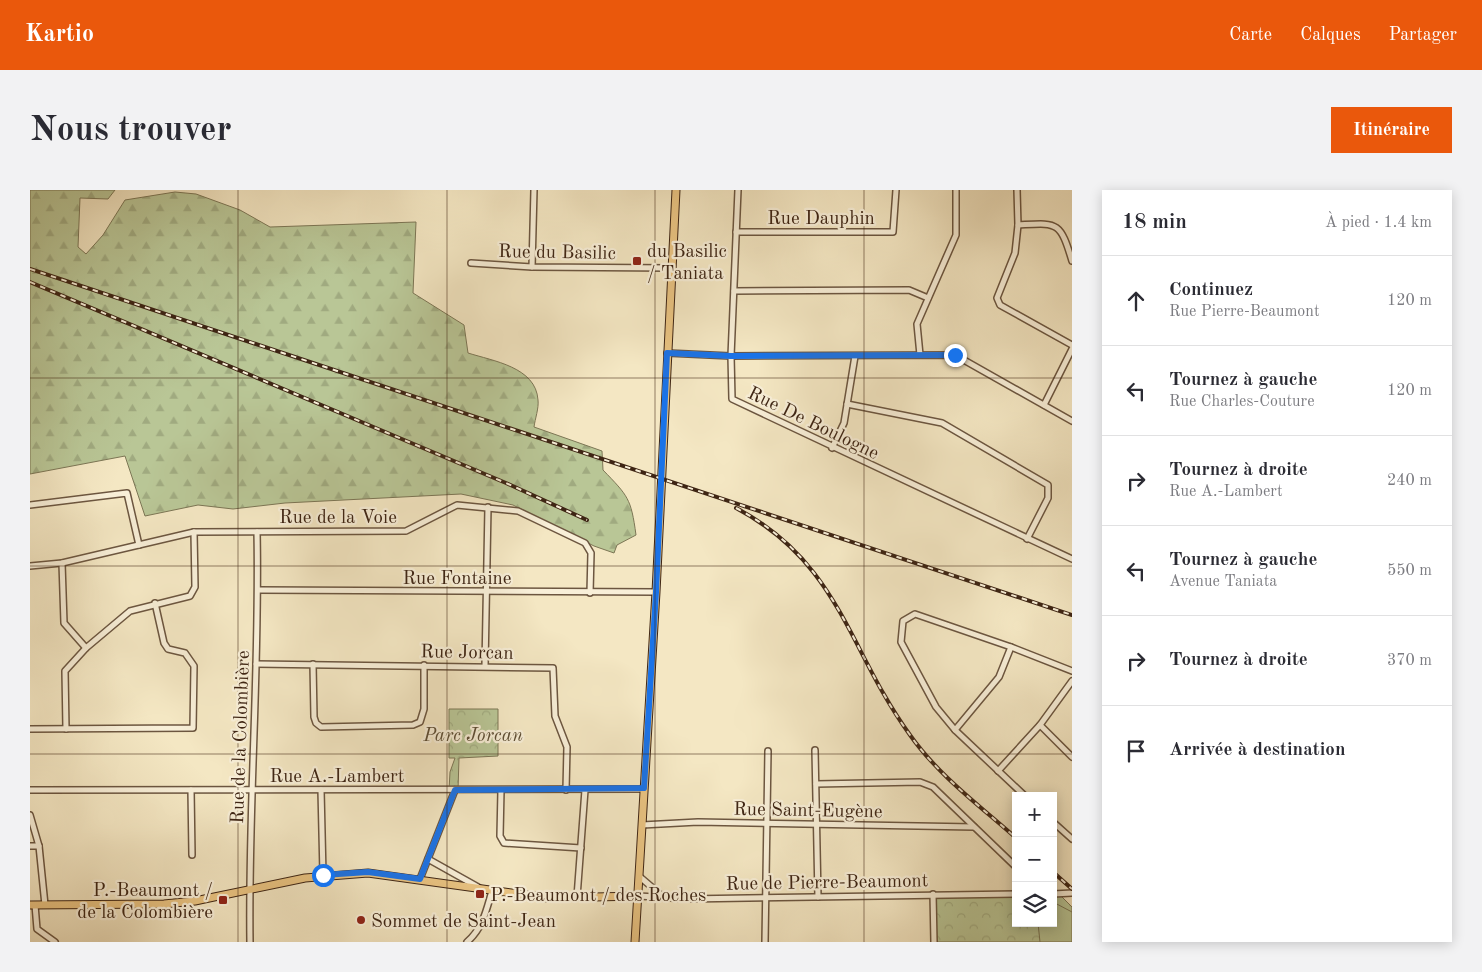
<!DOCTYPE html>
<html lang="fr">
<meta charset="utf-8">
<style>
body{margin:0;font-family:"Old Standard TT",serif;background:#f2f2f3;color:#2b2b33}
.controls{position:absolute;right:15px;bottom:15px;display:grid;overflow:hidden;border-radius:0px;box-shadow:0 2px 12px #0003}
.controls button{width:45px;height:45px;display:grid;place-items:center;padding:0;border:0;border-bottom:1px solid #e1e1e2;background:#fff;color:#2b2b33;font:25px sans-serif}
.stop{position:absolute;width:15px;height:15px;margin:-11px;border:4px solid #1a73e8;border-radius:50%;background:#fff}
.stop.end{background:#1a73e8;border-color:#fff;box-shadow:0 1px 5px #0008}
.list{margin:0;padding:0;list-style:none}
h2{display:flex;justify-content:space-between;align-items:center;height:65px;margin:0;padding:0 20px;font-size:21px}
h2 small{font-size:16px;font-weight:400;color:#7c7c81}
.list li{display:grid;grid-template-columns:32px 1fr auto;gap:15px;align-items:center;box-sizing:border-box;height:90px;padding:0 20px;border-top:1px solid #e1e1e2}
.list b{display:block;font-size:19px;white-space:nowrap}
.list p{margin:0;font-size:16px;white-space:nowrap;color:#7c7c81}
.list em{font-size:16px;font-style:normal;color:#7c7c81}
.icon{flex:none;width:28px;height:28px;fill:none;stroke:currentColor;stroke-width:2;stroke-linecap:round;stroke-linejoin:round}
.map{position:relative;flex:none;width:1042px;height:752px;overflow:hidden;border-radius:0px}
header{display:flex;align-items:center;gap:30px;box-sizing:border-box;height:70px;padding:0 25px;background:#ea580c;color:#fff}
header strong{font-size:24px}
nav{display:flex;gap:28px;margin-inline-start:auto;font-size:18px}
.intro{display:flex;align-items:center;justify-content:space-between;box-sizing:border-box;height:120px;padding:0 30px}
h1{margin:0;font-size:35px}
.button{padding:12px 22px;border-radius:0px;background:#ea580c;color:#fff;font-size:18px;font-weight:700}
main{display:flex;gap:30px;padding:0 30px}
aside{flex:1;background:#fff;border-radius:0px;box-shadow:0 2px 12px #0003}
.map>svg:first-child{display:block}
</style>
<header>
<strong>Kartio</strong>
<nav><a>Carte</a><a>Calques</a><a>Partager</a></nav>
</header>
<div class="intro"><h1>Nous trouver</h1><a class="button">Itinéraire</a></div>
<main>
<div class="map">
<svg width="1042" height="752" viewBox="0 0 1042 752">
<defs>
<pattern id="forest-firs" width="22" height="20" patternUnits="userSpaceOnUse" patternTransform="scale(1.25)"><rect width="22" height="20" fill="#b9c696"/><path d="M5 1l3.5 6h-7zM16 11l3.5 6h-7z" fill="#a0aa80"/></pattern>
<pattern id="park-crowns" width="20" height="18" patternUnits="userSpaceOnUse" patternTransform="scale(1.25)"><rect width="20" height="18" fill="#b9c696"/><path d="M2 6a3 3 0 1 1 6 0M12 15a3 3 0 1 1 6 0" fill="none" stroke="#a0aa80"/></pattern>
</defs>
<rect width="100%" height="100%" fill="#f4e7c3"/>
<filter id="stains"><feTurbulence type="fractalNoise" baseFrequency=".004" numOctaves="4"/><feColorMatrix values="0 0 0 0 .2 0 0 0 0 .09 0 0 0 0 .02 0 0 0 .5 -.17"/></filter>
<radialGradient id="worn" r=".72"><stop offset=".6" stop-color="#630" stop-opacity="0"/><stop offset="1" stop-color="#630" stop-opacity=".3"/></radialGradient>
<path fill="url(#forest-firs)" stroke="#7c7655" d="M0,0H85L78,9L50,8L48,57L56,64L73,45L95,10L145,2L166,4L210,20L240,37L386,32L383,103L434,135L438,163C463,171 506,177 508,210C509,218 505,229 504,237L572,261L573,280C598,306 601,308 606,345L587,355L584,363L564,356L483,315L431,304L255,313L203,319L168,315L115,326L95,266L0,284Z"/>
<g fill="url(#park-crowns)" stroke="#7c7655">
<polygon points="419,519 468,519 468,566 429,568 428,600 419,600 420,582 425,568 419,568"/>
<polygon points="903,704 986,704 986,733 1023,733 1023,704 1029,704 1042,717 1042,752 904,752"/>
</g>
<polygon fill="#b9c696" stroke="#7c7655" points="1023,712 1042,722 1042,752 1010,752 1008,733 1023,733"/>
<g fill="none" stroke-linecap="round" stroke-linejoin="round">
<defs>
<g id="minor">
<polyline points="708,0 701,166 702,209 1042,369"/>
<polyline points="987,0 988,35 985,63 967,108 970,115 1042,155"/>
<path d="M988,35C1027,33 1030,30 1042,71"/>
<polyline points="706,42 863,42 866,0"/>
<polyline points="441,73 502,77 642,78"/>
<polyline points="502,77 504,0"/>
<polyline points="704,101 879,100 898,108"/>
<polyline points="637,163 701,166 925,165 1042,231"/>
<polyline points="890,165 887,134 926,45 926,0"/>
<polyline points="817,214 912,233 1018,295 1018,308 997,349"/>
<polyline points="1014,215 1042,159"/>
<polyline points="802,258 814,233 825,166"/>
<polyline points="0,315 97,303 109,355"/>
<polyline points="32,373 34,433 56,458"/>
<polyline points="0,376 32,373 164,342 376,341 427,315 488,321 555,353 561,363 560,403"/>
<polyline points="228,400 626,402"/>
<polyline points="226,474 523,478 525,526 537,557 536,600"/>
<polyline points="283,474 284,527 286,533 291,537 383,535 390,532 394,519 394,475"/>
<polyline points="455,476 458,317"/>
<polyline points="1010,535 1042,567"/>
<polyline points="0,539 163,538 164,476 155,463 138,459 134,453 125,413"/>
<polyline points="36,539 35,481 56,458 100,421 160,406 165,397 164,342"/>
<polyline points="925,540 969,487 981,457"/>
<polyline points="785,560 788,707"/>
<polyline points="968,581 1010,535 1042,491"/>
<polyline points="786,594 890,592 903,597 986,677"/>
<polyline points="0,600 614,599"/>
<polyline points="161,600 162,665"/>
<polyline points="291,600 293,685"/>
<polyline points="471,600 470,646 474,653 551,658"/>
<polyline points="995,606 925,540 906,517 871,452 873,431 885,424 981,457 1042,481"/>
<polyline points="0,625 9,656 15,715"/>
<polyline points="1023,632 1042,649"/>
<polyline points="612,635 668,632 944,637"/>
<polyline points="0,656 9,656"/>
<polyline points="398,669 448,697"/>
<polyline points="610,687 631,705"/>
<polyline points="390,689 425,600"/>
<polyline points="903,704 904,752"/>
<polyline points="1023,704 1042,703"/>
<polyline points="609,706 657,709 986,704"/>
<polyline points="547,707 555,600"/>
<polyline points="5,715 7,739 25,752"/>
<path d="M220,752C218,615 230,479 227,342"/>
<path d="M437,752C453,738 456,721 462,701"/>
<polyline points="735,752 738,561"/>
</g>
<g id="major">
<polyline points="0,715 134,714 165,711 275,688 338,683 518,708 609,706"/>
<polyline points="605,752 626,402 646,0"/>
</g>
</defs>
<use href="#minor" stroke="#6c5640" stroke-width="8"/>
<use href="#major" stroke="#3e2514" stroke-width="9"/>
<use href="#minor" stroke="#f8efd8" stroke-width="5"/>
<use href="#major" stroke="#eac482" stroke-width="7"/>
<defs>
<g id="rail">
<polyline points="0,79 1042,425"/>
<polyline points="0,92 476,293 557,330"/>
<path d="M706,318C810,373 818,460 880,545C908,585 950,616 986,648"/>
<polyline points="1023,682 1042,699"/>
</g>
</defs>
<use href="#rail" stroke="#3e2514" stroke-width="4"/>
<use href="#rail" stroke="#f8efd8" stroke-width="2" stroke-dasharray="5.5" stroke-linecap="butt"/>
</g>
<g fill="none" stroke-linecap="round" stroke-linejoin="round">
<polyline stroke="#1a73e8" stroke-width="6" points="293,685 338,682 390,689 425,600 614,598 626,402 637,163 701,166 925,165"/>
</g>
<path fill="none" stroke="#3e2514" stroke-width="1" stroke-opacity="0.55" d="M208,0V752M417,0V752M625,0V752M834,0V752M0,188H1042M0,376H1042M0,564H1042"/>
<g fill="#8f2418" stroke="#f8efd8" stroke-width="2">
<rect x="602" y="66" width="10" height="10" rx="2.5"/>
<rect x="445" y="699" width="10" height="10" rx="2.5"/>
<rect x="188" y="705" width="10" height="10" rx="2.5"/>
<circle cx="331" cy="730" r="5"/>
</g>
<g text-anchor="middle" stroke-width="4.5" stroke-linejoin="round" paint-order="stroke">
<g font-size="19" fill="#3e2514" stroke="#f8efd8">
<text x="791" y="34">Rue Dauphin</text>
<text transform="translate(527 61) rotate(1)" y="7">Rue du Basilic</text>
<text transform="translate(784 232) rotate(26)" y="7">Rue De Boulogne</text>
<text x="308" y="333">Rue de la Voie</text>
<text x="427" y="394">Rue Fontaine</text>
<text transform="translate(437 461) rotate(1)" y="7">Rue Jorcan</text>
<text transform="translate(209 547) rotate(-88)" y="7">Rue de la Colombière</text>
<text x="307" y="592">Rue A.-Lambert</text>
<text transform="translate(778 619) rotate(1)" y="7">Rue Saint-Eugène</text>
<text transform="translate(797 691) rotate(-1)" y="7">Rue de Pierre-Beaumont</text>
</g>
<g font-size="19" fill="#3e2514" stroke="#f8efd8" text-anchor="start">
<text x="617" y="67">du Basilic<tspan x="617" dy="22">/ Taniata</tspan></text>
<text x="183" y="706" text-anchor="end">P.-Beaumont /<tspan x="183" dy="22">de la Colombière</tspan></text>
<text x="460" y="711">P.-Beaumont / des Roches</text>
<text x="341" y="737">Sommet de Saint-Jean</text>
</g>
<g font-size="19" font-style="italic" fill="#5d4d34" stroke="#f8efd8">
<text x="443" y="551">Parc Jorcan</text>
</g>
</g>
<rect width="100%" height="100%" filter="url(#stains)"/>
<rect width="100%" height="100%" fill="url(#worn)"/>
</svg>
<div class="controls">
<button>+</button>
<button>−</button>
<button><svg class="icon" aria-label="layers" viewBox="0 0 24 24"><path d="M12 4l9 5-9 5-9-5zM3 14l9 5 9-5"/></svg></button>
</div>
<div class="stop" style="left:293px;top:685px"></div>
<div class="stop end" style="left:925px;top:165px"></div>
</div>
<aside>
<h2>18 min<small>À pied · 1.4 km</small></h2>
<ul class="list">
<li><svg class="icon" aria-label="ahead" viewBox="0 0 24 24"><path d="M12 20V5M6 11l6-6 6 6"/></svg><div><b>Continuez</b><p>Rue Pierre-Beaumont</p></div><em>120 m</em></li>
<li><svg class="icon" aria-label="left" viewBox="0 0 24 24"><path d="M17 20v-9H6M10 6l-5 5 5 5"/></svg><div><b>Tournez à gauche</b><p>Rue Charles-Couture</p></div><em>120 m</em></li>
<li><svg class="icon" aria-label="right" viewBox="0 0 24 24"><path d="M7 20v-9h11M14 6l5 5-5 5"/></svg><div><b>Tournez à droite</b><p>Rue A.-Lambert</p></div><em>240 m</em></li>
<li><svg class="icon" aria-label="left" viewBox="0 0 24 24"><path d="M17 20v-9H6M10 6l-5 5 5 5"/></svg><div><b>Tournez à gauche</b><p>Avenue Taniata</p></div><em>550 m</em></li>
<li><svg class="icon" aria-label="right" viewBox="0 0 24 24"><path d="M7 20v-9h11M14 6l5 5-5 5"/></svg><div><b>Tournez à droite</b></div><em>370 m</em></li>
<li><svg class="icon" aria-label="arrive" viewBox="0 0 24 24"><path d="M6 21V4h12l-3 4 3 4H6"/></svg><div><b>Arrivée à destination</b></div></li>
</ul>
</aside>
</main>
